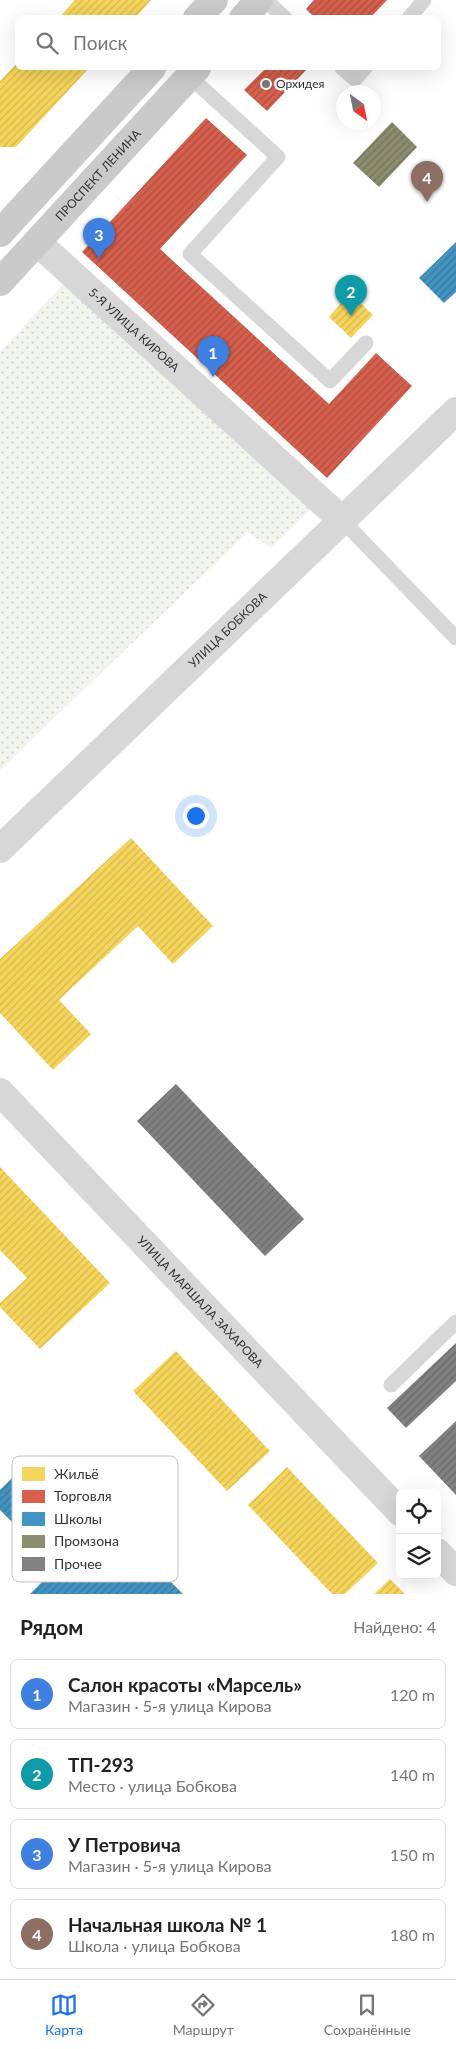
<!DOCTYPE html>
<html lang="ru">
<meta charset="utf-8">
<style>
body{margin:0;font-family:Lato,sans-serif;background:#f6f6f6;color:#222}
.controls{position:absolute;right:15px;bottom:15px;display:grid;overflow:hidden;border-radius:8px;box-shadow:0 5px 20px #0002}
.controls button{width:45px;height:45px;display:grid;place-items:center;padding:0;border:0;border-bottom:1px solid #e0e0e0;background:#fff;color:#222;font:25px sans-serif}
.compass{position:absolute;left:336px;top:85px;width:45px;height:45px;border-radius:50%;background:#fff;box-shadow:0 5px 20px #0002;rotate:147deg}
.you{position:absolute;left:195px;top:815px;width:18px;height:18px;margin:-12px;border:4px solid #fff;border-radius:50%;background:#1a73e8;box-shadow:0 0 0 8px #1a73e833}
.badge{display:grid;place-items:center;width:32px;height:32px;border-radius:50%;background:#1a73e8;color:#fff;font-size:16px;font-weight:700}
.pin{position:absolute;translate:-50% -41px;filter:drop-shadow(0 1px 2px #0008)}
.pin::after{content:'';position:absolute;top:26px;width:18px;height:15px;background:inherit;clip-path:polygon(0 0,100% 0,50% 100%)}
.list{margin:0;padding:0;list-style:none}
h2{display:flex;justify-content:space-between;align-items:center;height:65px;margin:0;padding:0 20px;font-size:21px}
h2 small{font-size:16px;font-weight:400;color:#767676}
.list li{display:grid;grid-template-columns:32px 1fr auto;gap:15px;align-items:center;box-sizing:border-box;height:70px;margin:0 10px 10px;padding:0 10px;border:1px solid #e0e0e0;border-radius:8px}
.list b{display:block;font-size:19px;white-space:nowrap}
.list p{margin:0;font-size:16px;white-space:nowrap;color:#767676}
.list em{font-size:16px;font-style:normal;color:#767676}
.icon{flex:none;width:28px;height:28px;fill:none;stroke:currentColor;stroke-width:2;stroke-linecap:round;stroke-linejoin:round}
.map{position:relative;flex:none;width:456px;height:1594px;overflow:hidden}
.search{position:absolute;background:#fff;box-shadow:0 5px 20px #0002;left:15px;right:15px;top:15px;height:55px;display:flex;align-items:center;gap:12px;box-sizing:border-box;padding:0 18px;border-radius:8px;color:#767676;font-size:19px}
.sheet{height:385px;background:#fff}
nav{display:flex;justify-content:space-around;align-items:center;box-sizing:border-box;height:70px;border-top:1px solid #e0e0e0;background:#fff;font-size:14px;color:#767676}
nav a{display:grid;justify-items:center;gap:2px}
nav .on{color:#1a73e8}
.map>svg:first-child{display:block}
</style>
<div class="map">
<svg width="456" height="1594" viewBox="0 0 456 1594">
<defs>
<pattern id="grass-dots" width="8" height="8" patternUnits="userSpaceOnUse" patternTransform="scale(1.25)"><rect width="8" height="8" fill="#f1f5ed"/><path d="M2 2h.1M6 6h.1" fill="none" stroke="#cfd2cc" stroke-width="1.8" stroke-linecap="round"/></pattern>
<pattern id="homes-hatch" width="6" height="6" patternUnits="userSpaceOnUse" patternTransform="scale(1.25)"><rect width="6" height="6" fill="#f6d55c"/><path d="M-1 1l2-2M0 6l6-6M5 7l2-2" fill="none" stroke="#d3b750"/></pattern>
<pattern id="shops-hatch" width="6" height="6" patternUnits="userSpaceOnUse" patternTransform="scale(1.25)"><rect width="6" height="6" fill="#d6604d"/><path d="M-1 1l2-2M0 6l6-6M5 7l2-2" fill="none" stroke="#ae5041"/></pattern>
<pattern id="schools-hatch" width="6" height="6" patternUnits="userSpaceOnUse" patternTransform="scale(1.25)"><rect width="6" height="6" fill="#4393c3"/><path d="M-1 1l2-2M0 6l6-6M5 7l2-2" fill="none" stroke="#39799f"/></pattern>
<pattern id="industry-hatch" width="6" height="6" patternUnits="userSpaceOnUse" patternTransform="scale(1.25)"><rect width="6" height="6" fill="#8c8c6e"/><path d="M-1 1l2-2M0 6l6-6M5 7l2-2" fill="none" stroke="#73735b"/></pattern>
<pattern id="building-hatch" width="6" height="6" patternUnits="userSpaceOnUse" patternTransform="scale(1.25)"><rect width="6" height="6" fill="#818181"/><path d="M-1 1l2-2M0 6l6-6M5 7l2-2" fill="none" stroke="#6a6a6a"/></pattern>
</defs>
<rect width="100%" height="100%" fill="#fff"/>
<polygon fill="url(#grass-dots)" points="65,282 311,509 271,548 248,532 0,770 0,352"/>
<g fill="url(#homes-hatch)">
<polygon points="75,0 151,0 135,18 59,18"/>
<polygon points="18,62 18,68 89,68 16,147 0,147 0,81"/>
<polygon points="350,293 373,315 351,338 329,317"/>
<polygon points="131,838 213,926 173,964 138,926 59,1000 91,1034 53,1070 0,1013 0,959"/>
<polygon points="0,1167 110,1283 40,1349 0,1307 0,1303 27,1278 0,1250"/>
<polygon points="176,1351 270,1451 227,1491 133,1391"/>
<polygon points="287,1467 378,1563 345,1594 332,1594 248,1505"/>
<polygon points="390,1579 405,1594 374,1594"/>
</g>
<g fill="url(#shops-hatch)">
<polygon points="314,0 387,0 370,18 315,18 306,9"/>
<polygon points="266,68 304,68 306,70 267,111 244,90"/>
<polygon points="206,118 247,155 160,249 329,404 376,353 412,386 327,478 82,252"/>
</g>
<g fill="url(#schools-hatch)">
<polygon points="456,242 456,292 444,303 419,278"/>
<polygon points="29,1461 102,1534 113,1524 183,1594 30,1594 57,1567 0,1510 0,1490"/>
</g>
<polygon fill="url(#industry-hatch)" points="392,122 417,147 379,187 353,163"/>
<g fill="url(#building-hatch)">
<polygon points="176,1084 304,1219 265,1256 137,1121"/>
<polygon points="456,1343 456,1381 406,1428 387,1408"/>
<polygon points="456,1421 456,1495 419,1456"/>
</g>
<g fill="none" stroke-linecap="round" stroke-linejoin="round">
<g stroke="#d7d7d7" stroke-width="15">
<polyline points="265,0 285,18"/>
<polyline points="409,18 424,0"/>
<polyline points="342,68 355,79 365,68"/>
<polyline points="189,76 278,157 190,254 330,381 366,343"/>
<polyline points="342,520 456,638"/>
<polyline points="391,1385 456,1322"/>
</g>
<g stroke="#d7d7d7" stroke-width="28">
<path id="s1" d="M37,242L342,520"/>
<path id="s2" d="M0,849L456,411"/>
<path id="s3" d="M0,1092L400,1512"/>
<polyline points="437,1552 456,1572"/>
</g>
<g stroke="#cacaca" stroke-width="28">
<polyline points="197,18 214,0"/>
<polyline points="243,18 259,0"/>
<polyline points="0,233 152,68"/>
<path id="s4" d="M0,282L197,68"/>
</g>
</g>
<circle fill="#7a7a7a" stroke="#fff" stroke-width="2" cx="266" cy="84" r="5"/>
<g text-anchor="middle" stroke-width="5" stroke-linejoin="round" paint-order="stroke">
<g font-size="12" fill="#333" stroke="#fff" text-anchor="start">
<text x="276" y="88">Орхидея</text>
</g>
<g font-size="12" fill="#333" stroke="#fff">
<text dy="4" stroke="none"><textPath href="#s4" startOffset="145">ПРОСПЕКТ ЛЕНИНА</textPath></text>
<text dy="4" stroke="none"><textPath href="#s1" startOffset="131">5-Я УЛИЦА КИРОВА</textPath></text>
<text dy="4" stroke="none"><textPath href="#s2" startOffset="316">УЛИЦА БОБКОВА</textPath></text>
<text dy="4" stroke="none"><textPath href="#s3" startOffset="290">УЛИЦА МАРШАЛА ЗАХАРОВА</textPath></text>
</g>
</g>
<rect x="12" y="1456" width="166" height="126" rx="8" fill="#fff" stroke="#c2c2c2" stroke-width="1"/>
<rect x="22" y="1467" width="23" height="14" fill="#f6d55c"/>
<rect x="22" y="1490" width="23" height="13" fill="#d6604d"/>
<rect x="22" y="1512" width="23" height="14" fill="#4393c3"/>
<rect x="22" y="1535" width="23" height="13" fill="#8c8c6e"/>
<rect x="22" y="1557" width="23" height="14" fill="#818181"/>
<g font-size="14" fill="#333">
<text x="54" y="1479">Жильё</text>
<text x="54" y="1501">Торговля</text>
<text x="54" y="1524">Школы</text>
<text x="54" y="1546">Промзона</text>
<text x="54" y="1569">Прочее</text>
</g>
</svg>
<div class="controls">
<button><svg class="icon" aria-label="locate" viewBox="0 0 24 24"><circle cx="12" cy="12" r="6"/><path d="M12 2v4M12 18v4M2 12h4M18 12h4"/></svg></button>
<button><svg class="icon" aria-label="layers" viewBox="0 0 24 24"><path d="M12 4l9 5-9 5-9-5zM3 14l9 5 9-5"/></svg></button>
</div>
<svg class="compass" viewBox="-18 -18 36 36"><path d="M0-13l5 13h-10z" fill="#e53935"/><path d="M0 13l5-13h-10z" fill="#767676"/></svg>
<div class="you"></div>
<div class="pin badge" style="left:213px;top:377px;background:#3f7fe0">1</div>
<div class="pin badge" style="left:351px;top:316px;background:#0f9aa8">2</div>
<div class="pin badge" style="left:99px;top:259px;background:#3f7fe0">3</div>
<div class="pin badge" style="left:427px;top:202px;background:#8d6e63">4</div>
<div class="search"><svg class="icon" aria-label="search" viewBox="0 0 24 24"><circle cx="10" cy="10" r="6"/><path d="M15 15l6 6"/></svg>Поиск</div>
</div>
<section class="sheet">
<h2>Рядом<small>Найдено: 4</small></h2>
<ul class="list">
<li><span class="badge" style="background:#3f7fe0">1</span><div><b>Салон красоты «Марсель»</b><p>Магазин · 5-я улица Кирова</p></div><em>120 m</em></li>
<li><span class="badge" style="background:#0f9aa8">2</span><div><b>ТП-293</b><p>Место · улица Бобкова</p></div><em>140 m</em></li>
<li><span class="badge" style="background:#3f7fe0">3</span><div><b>У Петровича</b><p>Магазин · 5-я улица Кирова</p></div><em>150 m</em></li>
<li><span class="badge" style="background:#8d6e63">4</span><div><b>Начальная школа № 1</b><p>Школа · улица Бобкова</p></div><em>180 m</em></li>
</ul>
</section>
<nav>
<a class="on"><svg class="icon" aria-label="map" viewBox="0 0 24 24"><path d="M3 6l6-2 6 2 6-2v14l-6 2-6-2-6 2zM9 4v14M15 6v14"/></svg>Карта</a>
<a><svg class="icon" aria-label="directions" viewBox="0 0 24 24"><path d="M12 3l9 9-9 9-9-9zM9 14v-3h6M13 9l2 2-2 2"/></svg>Маршрут</a>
<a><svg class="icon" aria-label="saved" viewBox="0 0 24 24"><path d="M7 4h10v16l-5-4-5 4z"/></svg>Сохранённые</a>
</nav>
